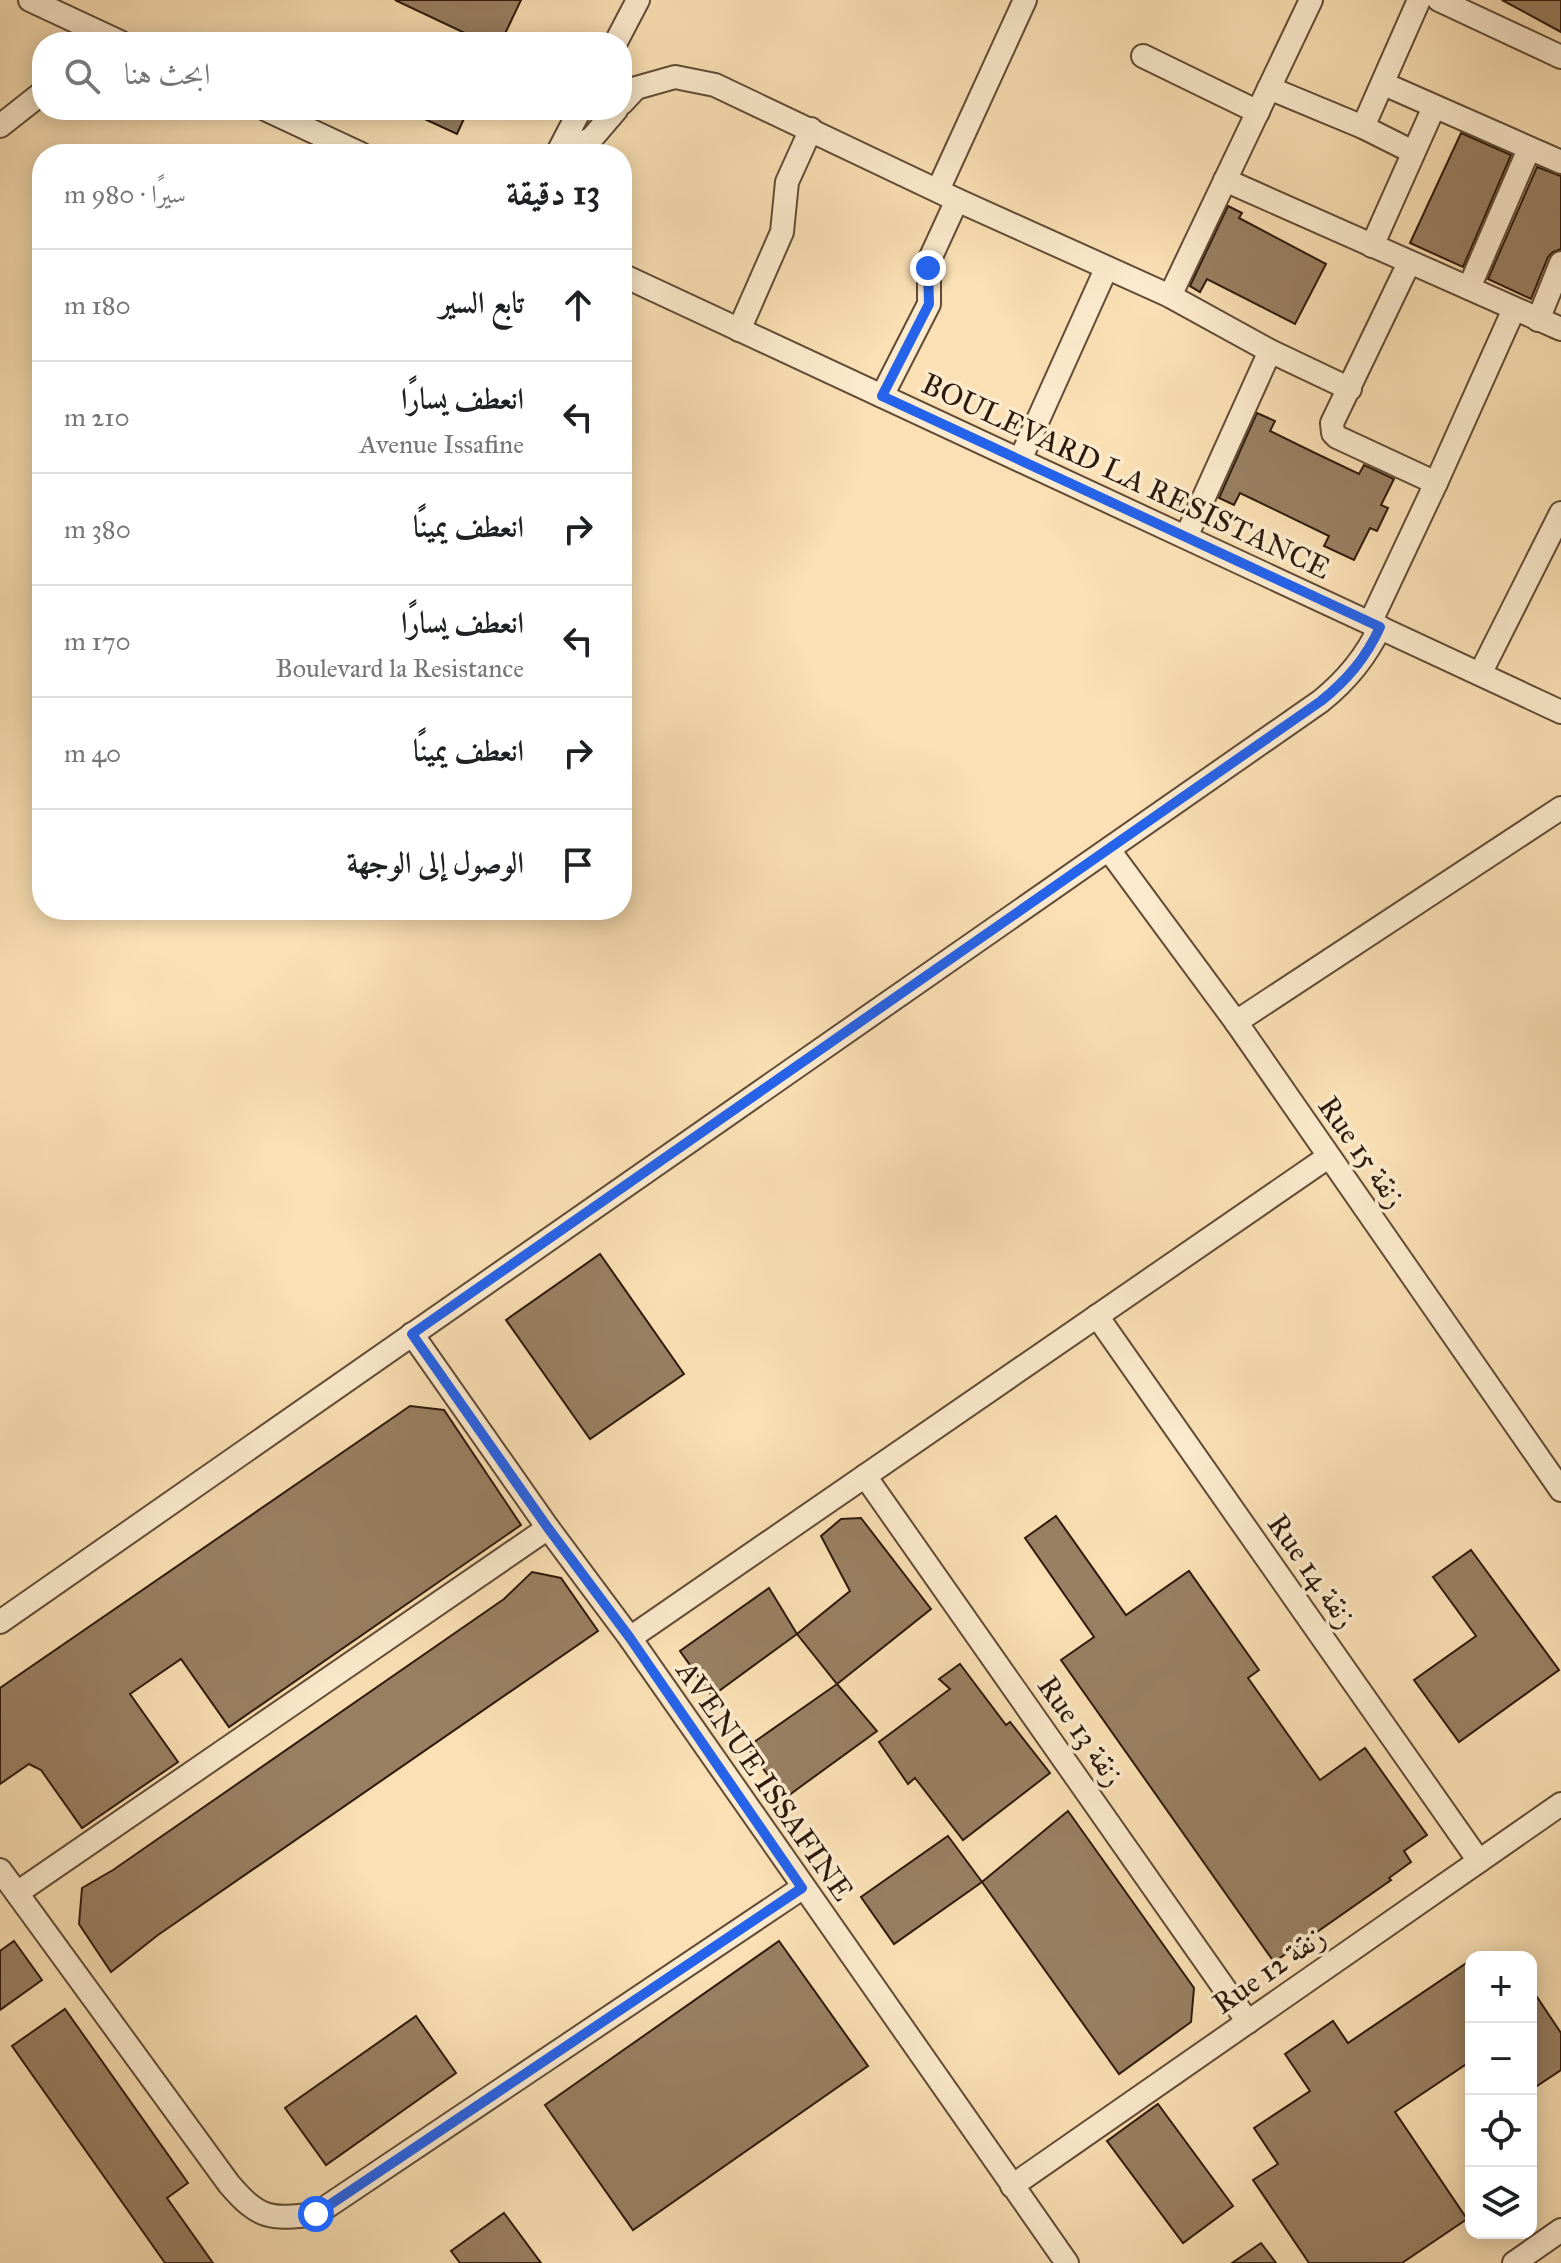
<!DOCTYPE html>
<html lang="ar">
<meta charset="utf-8">
<style>
body{margin:0;font-family:"IM FELL Great Primer",Amiri,serif;background:#f2f2f2;color:#202124;direction:rtl}
.controls{position:absolute;right:24px;bottom:24px;display:grid;overflow:hidden;border-radius:16px;box-shadow:0 4px 20px #0003}
.controls button{width:72px;height:72px;display:grid;place-items:center;padding:0;border:0;border-bottom:2px solid #e0e0e0;background:#fff;color:#202124;font:40px sans-serif}
.stop{position:absolute;width:24px;height:24px;margin:-18px;border:6px solid #2563eb;border-radius:50%;background:#fff}
.stop.end{background:#2563eb;border-color:#fff;box-shadow:0 2px 8px #0008}
.list{margin:0;padding:0;list-style:none}
h2{display:flex;justify-content:space-between;align-items:center;height:104px;margin:0;padding:0 32px;font-size:34px}
h2 small{font-size:26px;font-weight:400;color:#757577}
.list li{display:grid;grid-template-columns:52px 1fr auto;gap:24px;align-items:center;box-sizing:border-box;height:112px;padding:0 32px;border-top:2px solid #e0e0e0}
.list b{display:block;font-size:30px;white-space:nowrap}
.list p{margin:0;font-size:26px;white-space:nowrap;color:#757577}
.list em{font-size:26px;font-style:normal;color:#757577}
.icon{flex:none;width:44px;height:44px;fill:none;stroke:currentColor;stroke-width:2;stroke-linecap:round;stroke-linejoin:round}
.map{position:relative;flex:none;width:1561px;height:2263px;overflow:hidden;direction:ltr}
.search{position:absolute;background:#fff;box-shadow:0 4px 20px #0003;left:32px;top:32px;width:600px;height:88px;display:flex;align-items:center;gap:20px;box-sizing:border-box;padding:0 28px;border-radius:32px;color:#757577;font-size:30px}
.panel{position:absolute;background:#fff;box-shadow:0 4px 20px #0003;left:32px;top:144px;width:600px;height:776px;border-radius:32px;direction:rtl}
.map>svg:first-child{display:block}
</style>
<div class="map">
<svg width="1561" height="2263" viewBox="0 0 1561 2263">
<rect width="100%" height="100%" fill="#fae0b4"/>
<filter id="stains"><feTurbulence type="fractalNoise" baseFrequency=".0025" numOctaves="4"/><feColorMatrix values="0 0 0 0 .2 0 0 0 0 .09 0 0 0 0 .02 0 0 0 .5 -.17"/></filter>
<radialGradient id="worn" r=".72"><stop offset=".6" stop-color="#630" stop-opacity="0"/><stop offset="1" stop-color="#630" stop-opacity=".3"/></radialGradient>
<g fill="#998063" stroke="#2f190c" stroke-width="2">
<polygon points="395,0 521,0 501,42 463,42 467,34"/>
<polygon points="1502,0 1561,0 1561,32 1539,20"/>
<polygon points="405,110 468,110 457,134"/>
<polygon points="1461,133 1511,155 1463,267 1410,243"/>
<polygon points="1537,167 1561,176 1561,249 1553,252 1548,257 1531,299 1488,279"/>
<polygon points="1228,206 1242,213 1239,218 1326,264 1295,324 1207,279 1200,292 1190,286"/>
<polygon points="1257,413 1275,421 1270,431 1315,453 1359,474 1364,465 1394,479 1381,505 1388,508 1377,531 1370,528 1354,560 1324,546 1329,536 1240,493 1234,505 1219,498"/>
<polygon points="600,1254 684,1374 590,1439 506,1320"/>
<polygon points="410,1406 444,1410 521,1525 229,1727 181,1659 130,1694 178,1762 82,1828 41,1770 29,1764 0,1784 0,1688"/>
<polygon points="1056,1516 1126,1615 1189,1571 1259,1670 1248,1678 1320,1780 1365,1748 1427,1835 1404,1851 1411,1862 1389,1878 1391,1880 1274,1962 1061,1660 1094,1637 1025,1538"/>
<polygon points="861,1518 931,1609 837,1684 797,1634 850,1591 821,1536 841,1519"/>
<polygon points="1471,1550 1559,1670 1459,1742 1414,1680 1476,1636 1433,1577"/>
<polygon points="532,1572 561,1578 598,1631 158,1935 111,1972 79,1924 82,1888 113,1870 504,1599"/>
<polygon points="769,1588 797,1634 712,1696 680,1651"/>
<polygon points="960,1664 1006,1725 1010,1722 1050,1773 963,1840 915,1778 908,1784 879,1742 950,1689 939,1679"/>
<polygon points="837,1684 877,1731 785,1798 747,1747"/>
<polygon points="1068,1811 1194,1988 1191,2022 1119,2074 982,1882"/>
<polygon points="948,1836 982,1882 894,1944 861,1897"/>
<polygon points="14,1941 42,1980 0,2010 0,1951"/>
<polygon points="779,1941 868,2066 633,2230 545,2105"/>
<polygon points="1471,1960 1471,2061 1395,2112 1467,2219 1402,2263 1309,2263 1253,2180 1278,2164 1254,2128 1310,2091 1285,2054 1333,2021 1348,2043"/>
<polygon points="1531,1988 1561,2033 1561,2070 1531,2090"/>
<polygon points="65,2009 188,2183 167,2198 213,2263 165,2263 12,2046"/>
<polygon points="416,2016 456,2073 326,2165 285,2108"/>
<polygon points="1158,2104 1233,2206 1183,2243 1107,2141"/>
<polygon points="504,2213 541,2263 460,2263 451,2251"/>
<polygon points="1261,2243 1276,2263 1232,2263"/>
</g>
<g fill="none" stroke-linecap="round" stroke-linejoin="round">
<defs>
<g id="minor">
<polyline points="30,0 120,42"/>
<polyline points="1439,0 1561,57"/>
<polyline points="616,42 638,0"/>
<polyline points="1143,56 1258,112"/>
<polyline points="1384,84 1561,162"/>
<polyline points="1269,88 1363,127 1413,152"/>
<polyline points="622,103 636,88 675,77 715,85 957,200 1170,296 1270,351 1350,389"/>
<polyline points="267,110 361,154"/>
<polyline points="0,126 42,93"/>
<polyline points="1363,127 1419,0"/>
<polyline points="557,154 580,110"/>
<polyline points="561,154 592,138 616,110"/>
<polyline points="1225,180 1561,329"/>
<polyline points="938,190 1025,0"/>
<polyline points="1372,246 1434,107"/>
<polyline points="1409,263 1332,423 1333,433 1337,437 1436,483"/>
<polyline points="622,275 1561,712"/>
<polyline points="1469,288 1529,149"/>
<polyline points="1170,296 1311,0"/>
<polyline points="1538,320 1561,263"/>
<polyline points="739,330 782,232 787,182 811,129"/>
<polyline points="882,396 929,304 929,261 957,200"/>
<polyline points="1020,460 1106,269"/>
<polyline points="1186,537 1270,351"/>
<polyline points="1370,623 1436,483 1514,309"/>
<polyline points="1480,674 1561,513"/>
<polyline points="1109,850 1236,1022 1561,1490"/>
<polyline points="1236,1022 1561,808"/>
<polyline points="1097,1316 1479,1861"/>
<polyline points="412,1334 548,1528 630,1638 1067,2263"/>
<polyline points="865,1476 1248,2022"/>
<path d="M0,1622L1321,701C1347,680 1366,657 1380,627"/>
<polyline points="630,1638 1328,1157"/>
<path d="M0,1870L229,2184C259,2219 270,2220 316,2214L802,1888"/>
<polyline points="17,1893 548,1528"/>
<polyline points="1012,2186 1561,1804"/>
<polyline points="1514,2263 1561,2230"/>
</g>
</defs>
<use href="#minor" stroke="#624b36" stroke-width="26"/>
<use href="#minor" stroke="#fcebce" stroke-width="22"/>
</g>
<g fill="none" stroke-linecap="round" stroke-linejoin="round">
<path stroke="#2563eb" stroke-width="10" d="M316,2214L802,1888L630,1638L548,1528L412,1334L1321,701C1347,680 1366,658 1380,627L882,396L929,304L928,268"/>
</g>
<g text-anchor="middle" stroke-width="7" stroke-linejoin="round" paint-order="stroke">
<g font-size="30" fill="#2f190c" stroke="#fcebce">
<text transform="translate(1126 476) rotate(25)" y="10">BOULEVARD LA RESISTANCE</text>
<text transform="translate(1362 1152) rotate(55)" y="10">Rue 15 زنقة</text>
<text transform="translate(1312 1571) rotate(55)" y="10">Rue 14 زنقة</text>
<text transform="translate(1081 1731) rotate(55)" y="10">Rue 13 زنقة</text>
<text transform="translate(765 1781) rotate(55)" y="10">AVENUE ISSAFINE</text>
<text transform="translate(1269 1970) rotate(-35)" y="10">Rue 12 زنقة</text>
</g>
</g>
<rect width="100%" height="100%" filter="url(#stains)"/>
<rect width="100%" height="100%" fill="url(#worn)"/>
</svg>
<div class="controls">
<button>+</button>
<button>−</button>
<button><svg class="icon" aria-label="locate" viewBox="0 0 24 24"><circle cx="12" cy="12" r="6"/><path d="M12 2v4M12 18v4M2 12h4M18 12h4"/></svg></button>
<button><svg class="icon" aria-label="layers" viewBox="0 0 24 24"><path d="M12 4l9 5-9 5-9-5zM3 14l9 5 9-5"/></svg></button>
</div>
<div class="stop" style="left:316px;top:2214px"></div>
<div class="stop end" style="left:928px;top:268px"></div>
<div class="search"><svg class="icon" aria-label="search" viewBox="0 0 24 24"><circle cx="10" cy="10" r="6"/><path d="M15 15l6 6"/></svg>ابحث هنا</div>
<section class="panel">
<h2>13 دقيقة<small>سيرًا · 980 m</small></h2>
<ul class="list">
<li><svg class="icon" aria-label="ahead" viewBox="0 0 24 24"><path d="M12 20V5M6 11l6-6 6 6"/></svg><div><b>تابع السير</b></div><em>180 m</em></li>
<li><svg class="icon" aria-label="left" viewBox="0 0 24 24"><path d="M17 20v-9H6M10 6l-5 5 5 5"/></svg><div><b>انعطف يسارًا</b><p>Avenue Issafine</p></div><em>210 m</em></li>
<li><svg class="icon" aria-label="right" viewBox="0 0 24 24"><path d="M7 20v-9h11M14 6l5 5-5 5"/></svg><div><b>انعطف يمينًا</b></div><em>380 m</em></li>
<li><svg class="icon" aria-label="left" viewBox="0 0 24 24"><path d="M17 20v-9H6M10 6l-5 5 5 5"/></svg><div><b>انعطف يسارًا</b><p>Boulevard la Resistance</p></div><em>170 m</em></li>
<li><svg class="icon" aria-label="right" viewBox="0 0 24 24"><path d="M7 20v-9h11M14 6l5 5-5 5"/></svg><div><b>انعطف يمينًا</b></div><em>40 m</em></li>
<li><svg class="icon" aria-label="arrive" viewBox="0 0 24 24"><path d="M6 21V4h12l-3 4 3 4H6"/></svg><div><b>الوصول إلى الوجهة</b></div></li>
</ul>
</section>
</div>
